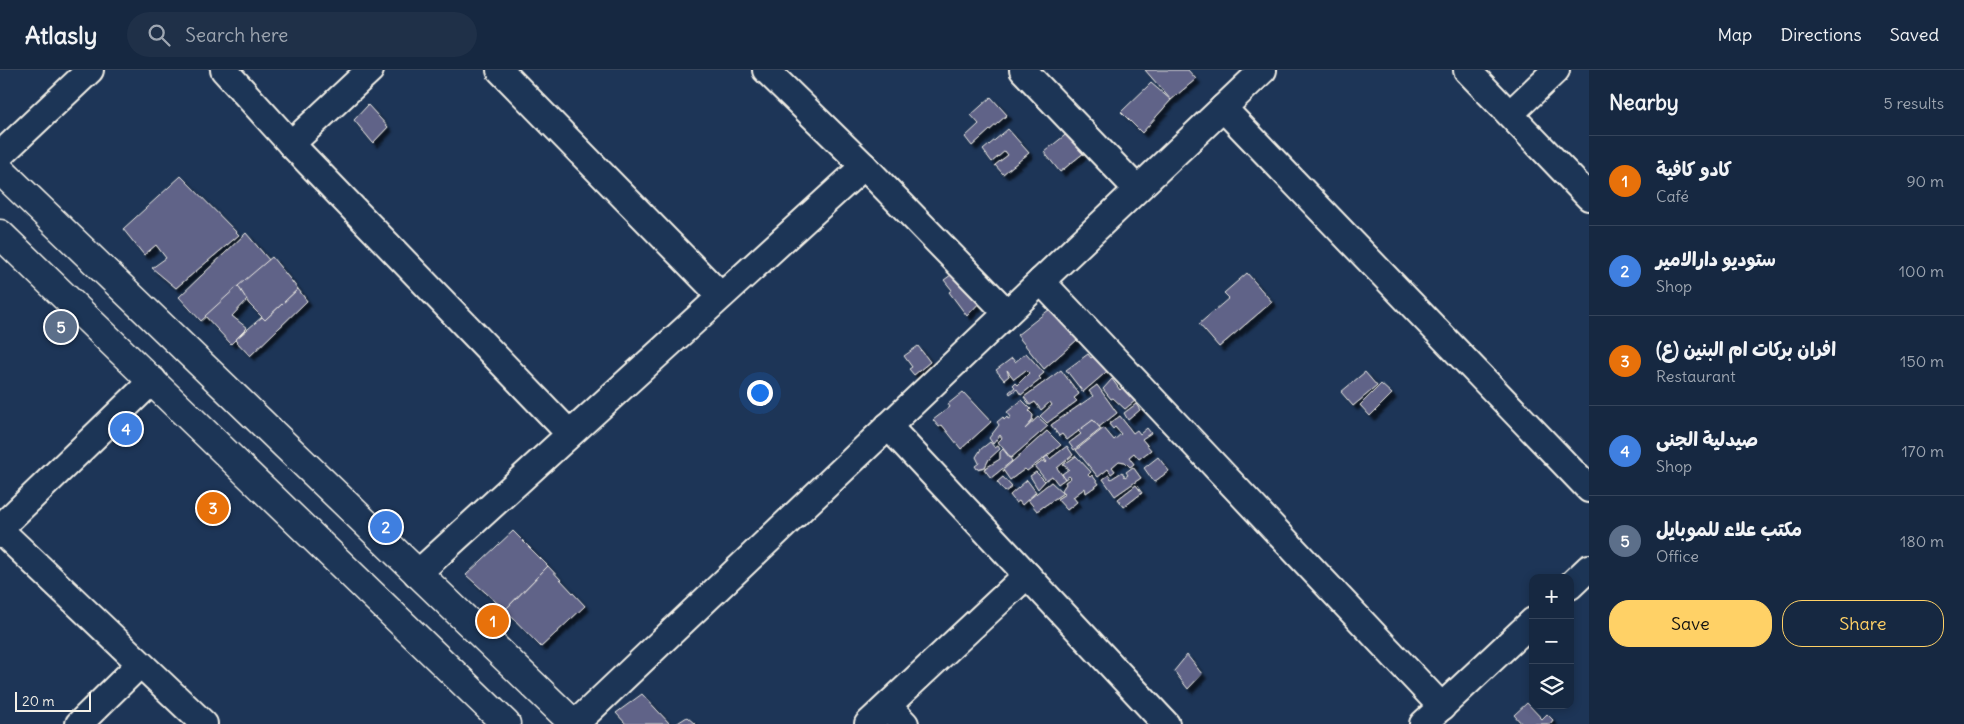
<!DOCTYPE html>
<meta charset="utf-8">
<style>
body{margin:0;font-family:Delius,"Playpen Sans Arabic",sans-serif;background:#1f3048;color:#f1f3f6}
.controls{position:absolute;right:15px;bottom:15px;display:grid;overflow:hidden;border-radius:10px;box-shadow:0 2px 8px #0003}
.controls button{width:45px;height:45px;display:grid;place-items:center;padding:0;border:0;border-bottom:1px solid #35445a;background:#162841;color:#f1f3f6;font:25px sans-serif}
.scale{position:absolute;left:15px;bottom:12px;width:76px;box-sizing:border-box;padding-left:5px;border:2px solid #f4f1e8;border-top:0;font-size:14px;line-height:18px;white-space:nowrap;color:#f4f1e8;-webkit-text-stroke:4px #1d3557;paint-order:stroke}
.you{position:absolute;left:759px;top:322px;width:18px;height:18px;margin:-12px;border:4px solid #fff;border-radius:50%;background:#1a73e8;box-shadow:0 0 0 8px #1a73e833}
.badge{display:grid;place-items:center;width:32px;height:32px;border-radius:50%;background:#ffd166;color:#fff;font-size:16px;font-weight:700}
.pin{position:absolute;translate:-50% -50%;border:2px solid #fff;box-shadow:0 1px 5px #0006}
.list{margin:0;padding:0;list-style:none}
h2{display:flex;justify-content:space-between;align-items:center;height:65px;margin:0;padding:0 20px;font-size:21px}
h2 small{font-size:16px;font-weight:400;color:#9ea6b1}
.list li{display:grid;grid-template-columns:32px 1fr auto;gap:15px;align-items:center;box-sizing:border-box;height:90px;padding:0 20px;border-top:1px solid #35445a}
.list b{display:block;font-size:19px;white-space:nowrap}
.list p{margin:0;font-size:16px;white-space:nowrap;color:#9ea6b1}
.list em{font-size:16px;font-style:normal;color:#9ea6b1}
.actions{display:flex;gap:10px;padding:15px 20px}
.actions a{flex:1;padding:11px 0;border:1px solid #ffd166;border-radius:20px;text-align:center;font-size:18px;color:#ffd166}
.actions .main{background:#ffd166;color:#111}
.icon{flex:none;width:28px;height:28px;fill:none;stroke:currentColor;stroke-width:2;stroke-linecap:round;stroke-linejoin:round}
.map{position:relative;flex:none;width:1589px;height:654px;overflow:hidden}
header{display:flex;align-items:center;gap:30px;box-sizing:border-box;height:70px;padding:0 25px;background:#162841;border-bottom:1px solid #35445a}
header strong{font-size:24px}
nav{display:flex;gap:28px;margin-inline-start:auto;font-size:18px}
.search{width:350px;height:45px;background:#1f3048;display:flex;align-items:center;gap:12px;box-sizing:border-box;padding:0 18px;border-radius:28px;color:#9ea6b1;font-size:19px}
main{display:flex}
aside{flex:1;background:#162841}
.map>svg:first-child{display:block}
</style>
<header>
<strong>Atlasly</strong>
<div class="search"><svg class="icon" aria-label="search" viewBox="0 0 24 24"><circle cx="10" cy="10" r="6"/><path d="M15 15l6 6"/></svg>Search here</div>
<nav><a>Map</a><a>Directions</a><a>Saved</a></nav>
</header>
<main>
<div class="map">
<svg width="1589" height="654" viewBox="0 0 1589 654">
<defs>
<filter id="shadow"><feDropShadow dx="4.5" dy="4.5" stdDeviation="1" flood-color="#0009"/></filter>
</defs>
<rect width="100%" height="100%" fill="#1d3557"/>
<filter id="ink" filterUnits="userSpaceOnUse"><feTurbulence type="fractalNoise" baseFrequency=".02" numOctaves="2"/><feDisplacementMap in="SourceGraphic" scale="10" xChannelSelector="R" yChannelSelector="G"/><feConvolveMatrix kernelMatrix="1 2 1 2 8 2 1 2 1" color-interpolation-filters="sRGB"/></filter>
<g filter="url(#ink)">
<g fill="#606388" stroke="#f4f1e8" filter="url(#shadow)">
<polygon points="1145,0 1188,0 1196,9 1171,30"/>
<polygon points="1151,13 1171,30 1142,63 1121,42"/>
<polygon points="991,27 1007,45 972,76 965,67 979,54 971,45"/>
<polygon points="368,35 388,57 373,73 354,50"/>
<polygon points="1008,59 1029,83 1003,104 995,95 1008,85 1005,81 992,92 983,80"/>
<polygon points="1069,62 1085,82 1060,102 1044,82"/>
<polygon points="181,106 239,165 176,218 152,198 166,188 156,175 144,185 123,159"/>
<polygon points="246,163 269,190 201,251 179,227"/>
<polygon points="272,187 298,219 265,250 249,234 238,216"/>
<polygon points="955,202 981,231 967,246 949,222 952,220 944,210"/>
<polygon points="1247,203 1272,232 1219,277 1199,254 1229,228 1224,223"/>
<polygon points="238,216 247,230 232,246 247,258 231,274 205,246"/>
<polygon points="298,219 307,231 250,286 235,270 262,247 265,250"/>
<polygon points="1050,239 1077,270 1044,299 1017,265"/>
<polygon points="918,276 930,292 914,305 909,299 912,297 904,286"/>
<polygon points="1026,283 1044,303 1039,307 1041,309 1021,325 1017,319 1010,324 1009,322 1015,317 1013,315 1015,313 1017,315 1029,303 1026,300 1014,309 1007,300 1009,306 1004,310 996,300 1012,288 1015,292"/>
<polygon points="1098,283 1111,298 1083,322 1066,300 1088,284 1091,288"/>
<polygon points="1061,300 1079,324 1074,328 1077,331 1047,353 1040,346 1052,335 1050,332 1041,340 1035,332 1030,335 1024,327"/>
<polygon points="1365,302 1377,316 1353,336 1341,322"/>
<polygon points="1112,309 1120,320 1124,316 1135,331 1125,339 1113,328 1111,329 1103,319"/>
<polygon points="1381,314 1392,324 1370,346 1360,335"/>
<polygon points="1097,315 1117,343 1099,357 1093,350 1067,370 1062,364 1059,366 1051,355 1093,326 1089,321"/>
<polygon points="963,322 991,352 961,379 942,355 939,357 933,350 950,337 948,334"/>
<polygon points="1022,330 1031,339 1029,341 1033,345 1032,351 1025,359 1038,347 1048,356 1011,388 998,372 1002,368 1000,365 993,374 989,368 999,355 997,352 1003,347 1004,350 1007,347 1008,349 1011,347 1007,342"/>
<polygon points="1136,334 1140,340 1128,350 1124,343"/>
<polygon points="1120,346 1133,363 1137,360 1140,364 1147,358 1151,363 1142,369 1151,380 1139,389 1134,383 1129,387 1134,394 1130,397 1125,392 1119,391 1112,397 1115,401 1111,404 1108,399 1098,407 1076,380 1104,358 1114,370 1121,364 1115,357 1113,359 1109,354"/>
<polygon points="1093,350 1101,359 1074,380 1069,373 1081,364 1078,361"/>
<polygon points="1047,361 1061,375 1027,401 1025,399 1010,410 1003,400"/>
<polygon points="990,372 995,378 998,376 1000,379 989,389 985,397 977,399 975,396 979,393 976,387 981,379"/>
<polygon points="1067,376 1073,385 1057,398 1065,409 1058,414 1052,406 1046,410 1035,397 1044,390 1046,393 1047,392 1044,388 1048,386 1050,389"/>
<polygon points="1003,379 1012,391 991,408 984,399 1000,389 1000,382"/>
<polygon points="1076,386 1091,402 1088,405 1090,407 1092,405 1099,414 1086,423 1085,418 1073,427 1077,432 1067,440 1057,429 1065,424 1062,420 1066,414 1065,412 1071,408 1069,406 1065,409 1062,404 1069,399 1063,395"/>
<polygon points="1158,387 1169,401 1154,412 1144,398"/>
<polygon points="1133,397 1141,408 1115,426 1103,409 1109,405 1111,409 1122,402 1125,407 1128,405 1126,402"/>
<polygon points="1036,402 1045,411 1038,419 1030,406"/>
<polygon points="1003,407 1012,417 1005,422 997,412"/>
<polygon points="1027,410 1036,422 1022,435 1019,431 1016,433 1010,425"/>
<polygon points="1051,412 1063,423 1037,441 1028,430"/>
<polygon points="1136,415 1142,423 1124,437 1118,429"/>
<polygon points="513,461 548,496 505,540 466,505"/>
<polygon points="548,496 585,536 541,577 505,540"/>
<polygon points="1187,585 1202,604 1188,619 1174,601"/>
<polygon points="642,624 670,654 626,654 616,643"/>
<polygon points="1527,633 1542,649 1547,644 1553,650 1550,654 1522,654 1514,645"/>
<polygon points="687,647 695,654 676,654"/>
</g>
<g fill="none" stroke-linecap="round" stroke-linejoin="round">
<defs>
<g id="minor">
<polyline points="224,0 291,74 570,364"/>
<polyline points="500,0 721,226"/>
<polyline points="766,0 864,96 1007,243"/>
<polyline points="1023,0 1137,119"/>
<polyline points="1467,0 1589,127"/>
<polyline points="1223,38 1589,419"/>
<polyline points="1510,44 1556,0"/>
<polyline points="291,74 370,0"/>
<polyline points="0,85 90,0"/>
<polyline points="1041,211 1442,637"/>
<polyline points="888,356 1166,654"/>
<polyline points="0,458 153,310"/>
<polyline points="0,460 204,654"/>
<polyline points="417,504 864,96"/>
<polyline points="1570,516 1589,498"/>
<polyline points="888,636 905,654"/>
<polyline points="79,654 140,594"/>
<polyline points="575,654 1263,0"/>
<polyline points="868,654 1027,505"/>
<polyline points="1423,654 1533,551"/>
</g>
<g id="tertiary">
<polyline points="0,100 574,654"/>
<polyline points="0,164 506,654"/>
</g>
</defs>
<use href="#minor" stroke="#f4f1e8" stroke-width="30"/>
<use href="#tertiary" stroke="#f4f1e8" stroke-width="31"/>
<use href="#minor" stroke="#1d3557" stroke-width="26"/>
<use href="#tertiary" stroke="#1d3557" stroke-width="28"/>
</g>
</g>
</svg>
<div class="controls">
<button>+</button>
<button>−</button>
<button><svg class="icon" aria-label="layers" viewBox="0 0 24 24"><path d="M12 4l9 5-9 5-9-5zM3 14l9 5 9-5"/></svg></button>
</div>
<div class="scale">20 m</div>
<div class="you"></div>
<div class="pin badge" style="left:493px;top:551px;background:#e8710a">1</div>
<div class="pin badge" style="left:386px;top:457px;background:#3f7fe0">2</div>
<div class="pin badge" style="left:213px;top:438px;background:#e8710a">3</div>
<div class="pin badge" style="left:126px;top:359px;background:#3f7fe0">4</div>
<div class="pin badge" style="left:61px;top:257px;background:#5c6f8a">5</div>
</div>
<aside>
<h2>Nearby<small>5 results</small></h2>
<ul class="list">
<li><span class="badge" style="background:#e8710a">1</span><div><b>كادو كافية</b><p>Café</p></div><em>90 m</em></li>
<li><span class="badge" style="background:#3f7fe0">2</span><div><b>ستوديو دارالامير</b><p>Shop</p></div><em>100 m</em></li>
<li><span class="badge" style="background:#e8710a">3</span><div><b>افران بركات ام البنين (ع)</b><p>Restaurant</p></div><em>150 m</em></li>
<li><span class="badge" style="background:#3f7fe0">4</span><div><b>صيدلية الجنى</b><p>Shop</p></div><em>170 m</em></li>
<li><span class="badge" style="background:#5c6f8a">5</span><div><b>مكتب علاء للموبايل</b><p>Office</p></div><em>180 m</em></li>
</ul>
<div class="actions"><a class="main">Save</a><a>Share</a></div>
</aside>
</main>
